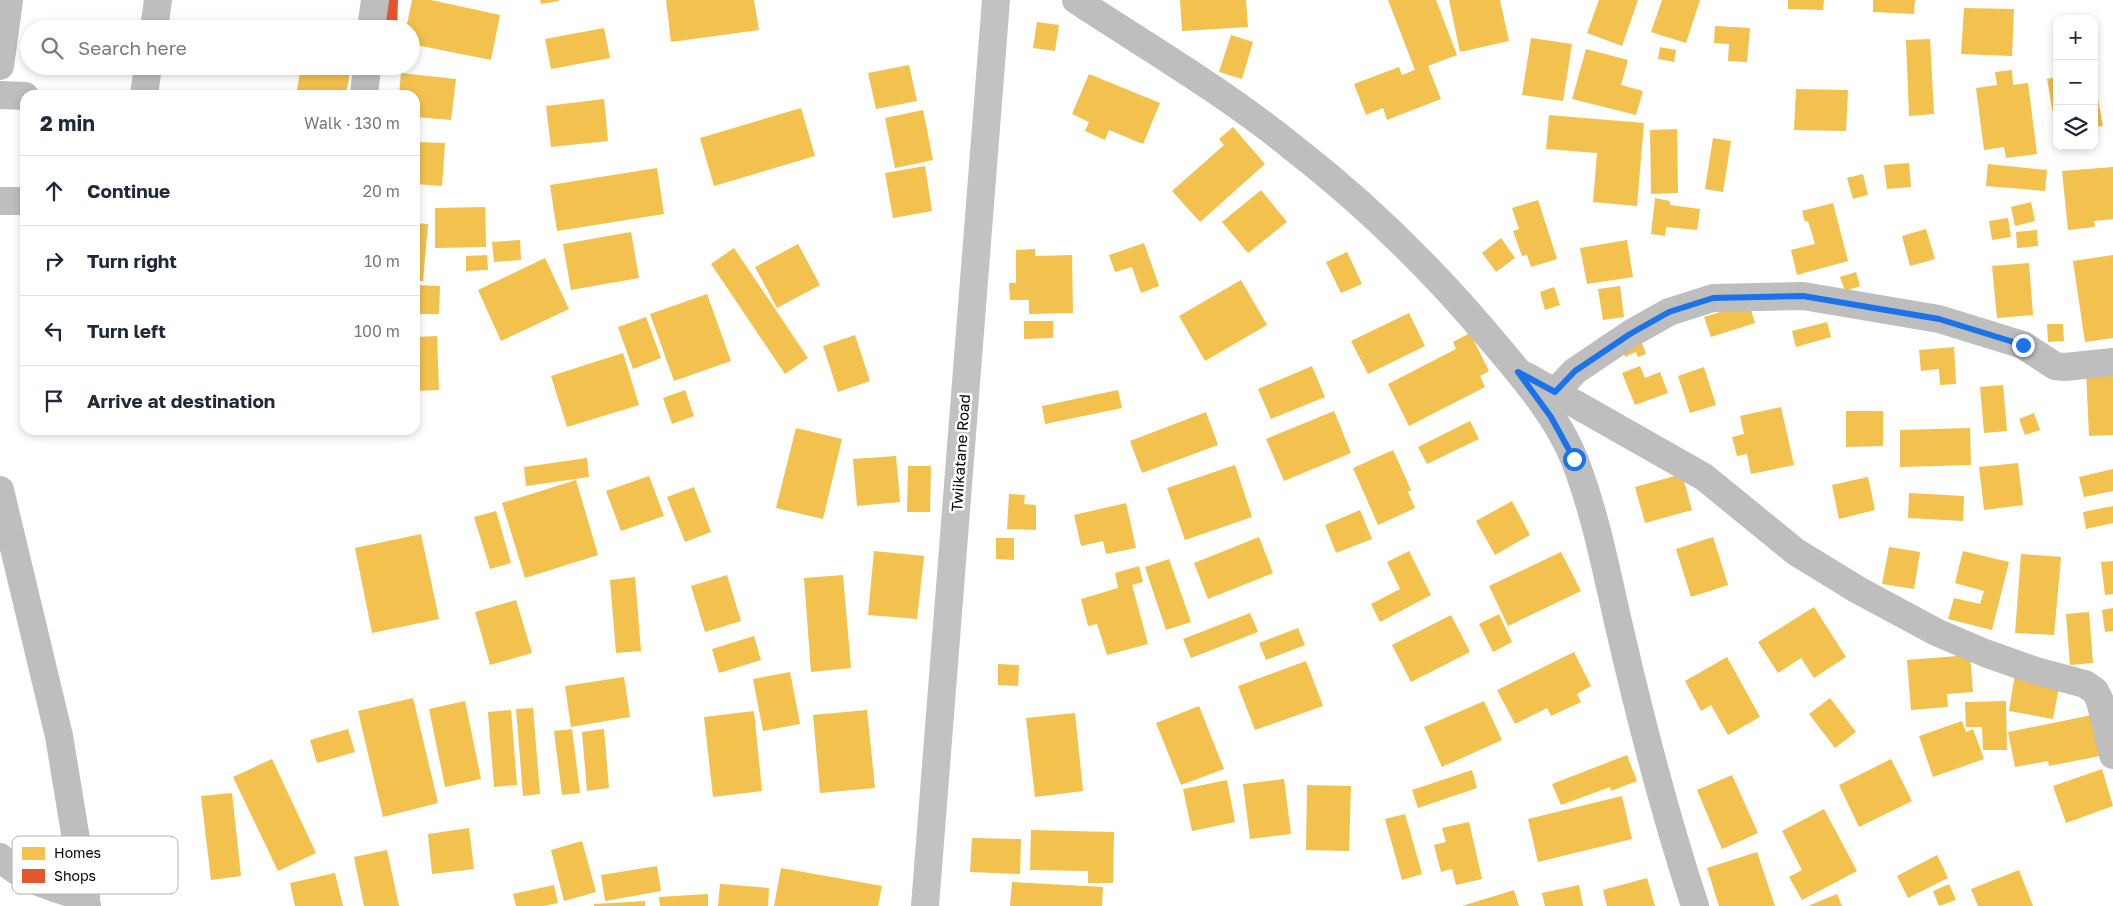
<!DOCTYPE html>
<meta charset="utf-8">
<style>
body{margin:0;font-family:"Golos Text",sans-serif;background:#f6f6f7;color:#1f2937}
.controls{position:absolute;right:15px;top:15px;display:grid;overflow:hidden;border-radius:10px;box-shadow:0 2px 8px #0003}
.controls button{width:45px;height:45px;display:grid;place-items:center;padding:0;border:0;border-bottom:1px solid #e0e1e3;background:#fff;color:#1f2937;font:25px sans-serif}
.stop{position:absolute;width:15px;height:15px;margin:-11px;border:4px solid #1a73e8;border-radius:50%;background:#fff}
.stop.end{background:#1a73e8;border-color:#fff;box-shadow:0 1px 5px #0008}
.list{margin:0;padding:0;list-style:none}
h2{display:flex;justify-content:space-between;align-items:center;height:65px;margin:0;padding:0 20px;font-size:21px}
h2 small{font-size:16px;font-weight:400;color:#747a83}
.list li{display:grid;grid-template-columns:32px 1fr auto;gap:15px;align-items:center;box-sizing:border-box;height:70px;padding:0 20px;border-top:1px solid #e0e1e3}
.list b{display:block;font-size:19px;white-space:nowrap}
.list em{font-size:16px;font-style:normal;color:#747a83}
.icon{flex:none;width:28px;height:28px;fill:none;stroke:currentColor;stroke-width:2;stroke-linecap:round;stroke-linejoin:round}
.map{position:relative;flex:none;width:2113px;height:906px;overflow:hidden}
.search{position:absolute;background:#fff;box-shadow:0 2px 8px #0003;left:20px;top:20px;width:400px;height:55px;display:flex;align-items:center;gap:12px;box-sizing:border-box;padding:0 18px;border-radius:28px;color:#747a83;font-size:19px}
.panel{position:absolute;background:#fff;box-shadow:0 2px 8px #0003;left:20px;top:90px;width:400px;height:345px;border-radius:15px}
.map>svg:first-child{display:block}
</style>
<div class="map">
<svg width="2113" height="906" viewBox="0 0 2113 906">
<rect width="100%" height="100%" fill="#fff"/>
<g fill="#f2c14e">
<polygon points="412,0 431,0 500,15 491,60 411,44 411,29 406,29"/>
<polygon points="540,0 559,0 559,1 541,4"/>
<polygon points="666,0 754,0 759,30 671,42"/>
<polygon points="1180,0 1246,0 1248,27 1182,31"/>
<polygon points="1388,0 1436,0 1457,55 1428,66 1441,99 1387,120 1383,108 1366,115 1354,84 1399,67 1402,75 1415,70"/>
<polygon points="1449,0 1500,0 1509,41 1460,52"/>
<polygon points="1599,0 1638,0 1622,46 1587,33"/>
<polygon points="1662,0 1700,0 1686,43 1651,32"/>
<polygon points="1788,0 1824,0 1823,10 1788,9"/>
<polygon points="1873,0 1915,0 1914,14 1873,12"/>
<polygon points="1964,8 2014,9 2012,56 1961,54"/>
<polygon points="1037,22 1059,25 1055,51 1033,48"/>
<polygon points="1715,26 1750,28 1747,62 1728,61 1729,44 1714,43"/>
<polygon points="604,28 610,58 551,69 545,39"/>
<polygon points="1231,35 1253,42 1242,79 1219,72"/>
<polygon points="1531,38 1572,44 1563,101 1522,95"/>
<polygon points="1930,39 1934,114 1909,116 1906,40"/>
<polygon points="1660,47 1676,50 1674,62 1658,59"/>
<polygon points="1586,49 1628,60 1621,85 1643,91 1636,115 1572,99"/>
<polygon points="909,65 917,101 876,109 868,73"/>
<polygon points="301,66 351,66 346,95 297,90"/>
<polygon points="2012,70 2013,85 2028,83 2037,154 2006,158 2004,147 1984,150 1976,88 1997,85 1995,72"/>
<polygon points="401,73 456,79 451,120 415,117 415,95 399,95"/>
<polygon points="1089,74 1160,103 1143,144 1109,130 1105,140 1085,131 1089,122 1072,114"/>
<polygon points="2057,77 2057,131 2056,131 2047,79"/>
<polygon points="2094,77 2103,126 2094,127"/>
<polygon points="1796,89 1848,90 1846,131 1794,130"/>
<polygon points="604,99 608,141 551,147 546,106"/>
<polygon points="801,108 815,156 714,186 700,138"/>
<polygon points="923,110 933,160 895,168 885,118"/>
<polygon points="1549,115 1644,123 1637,206 1593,202 1597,153 1546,149"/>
<polygon points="1233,127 1265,164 1200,222 1172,191 1224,145 1219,139"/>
<polygon points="1677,129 1678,193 1651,194 1650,130"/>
<polygon points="1713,138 1731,141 1723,192 1705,189"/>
<polygon points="415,142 445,143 442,186 415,184"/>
<polygon points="1909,163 1911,187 1887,189 1884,165"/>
<polygon points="1988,164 2047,170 2045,191 1986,186"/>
<polygon points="925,166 932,211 893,218 885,173"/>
<polygon points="2113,167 2113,219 2094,221 2095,227 2068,230 2062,171"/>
<polygon points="657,168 664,214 557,231 550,185"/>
<polygon points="1863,174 1868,195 1853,199 1847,178"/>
<polygon points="1261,190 1287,222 1248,253 1222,222"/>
<polygon points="1655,198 1670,201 1670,205 1700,209 1697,230 1666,227 1665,236 1651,234"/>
<polygon points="1538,200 1557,259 1531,267 1527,255 1522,256 1513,231 1519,229 1512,208"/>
<polygon points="2031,202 2035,221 2015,226 2011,207"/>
<polygon points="1833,203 1848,261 1797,275 1791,250 1815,244 1808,221 1805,222 1802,211"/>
<polygon points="485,207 486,247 435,248 435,208"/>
<polygon points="2008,218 2011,237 1992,240 1989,221"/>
<polygon points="415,223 428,224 423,281 415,281"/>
<polygon points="1926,229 1935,259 1910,266 1902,236"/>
<polygon points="2037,230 2038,246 2017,248 2016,232"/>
<polygon points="631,232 639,278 571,290 563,244"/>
<polygon points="1501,238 1515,258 1496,272 1482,253"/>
<polygon points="520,240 521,260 494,262 492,242"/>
<polygon points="1627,240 1633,277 1587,284 1580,248"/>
<polygon points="1144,243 1159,286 1141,293 1132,267 1115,272 1109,255"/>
<polygon points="798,244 820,285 777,308 755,267"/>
<polygon points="734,248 808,358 785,374 711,264"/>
<polygon points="1035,249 1035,256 1072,255 1073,313 1029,314 1029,300 1010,300 1009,283 1016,283 1016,250"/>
<polygon points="1347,252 1362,284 1341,293 1326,262"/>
<polygon points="487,255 488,270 466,271 466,256"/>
<polygon points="2113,255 2113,338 2085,342 2073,261"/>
<polygon points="545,258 569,309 501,341 478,290"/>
<polygon points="2029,263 2033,315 1997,318 1992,266"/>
<polygon points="1856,272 1860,286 1845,291 1840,277"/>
<polygon points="1241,280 1267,325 1205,361 1179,316"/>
<polygon points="415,285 440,286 439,314 415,314"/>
<polygon points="1620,286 1624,317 1603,320 1598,289"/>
<polygon points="1554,287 1560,305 1545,310 1540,292"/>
<polygon points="707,294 731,361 674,381 650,314"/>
<polygon points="1749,303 1755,323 1711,337 1704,317"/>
<polygon points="1409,313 1425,346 1368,374 1351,341"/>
<polygon points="646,317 661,358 633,369 618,327"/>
<polygon points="1024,321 1053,321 1053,338 1024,339"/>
<polygon points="1827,322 1831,337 1796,347 1792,331"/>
<polygon points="2047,324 2063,324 2064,341 2048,342"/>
<polygon points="1470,333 1489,371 1480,376 1485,387 1409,426 1388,384 1456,349 1453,342"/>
<polygon points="855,335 870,381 838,392 823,346"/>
<polygon points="1639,335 1646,354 1638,357 1636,352 1625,357 1620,343"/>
<polygon points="437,336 439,390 415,391 415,337"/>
<polygon points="1954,347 1956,384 1940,385 1939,369 1921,371 1919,350"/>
<polygon points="623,353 639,405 567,427 551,376"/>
<polygon points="1312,366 1325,397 1271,419 1258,389"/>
<polygon points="1640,366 1645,378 1660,372 1668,393 1635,405 1622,373"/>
<polygon points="1704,367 1716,405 1690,413 1678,376"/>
<polygon points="2113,370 2113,435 2089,436 2086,371"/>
<polygon points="2003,385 2007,431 1984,433 1980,387"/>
<polygon points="685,390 694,416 672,424 663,398"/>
<polygon points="1118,390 1122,408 1045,424 1042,406"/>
<polygon points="1781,407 1794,465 1751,474 1747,454 1737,456 1732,437 1744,434 1740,416"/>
<polygon points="1334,411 1351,453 1284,481 1266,439"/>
<polygon points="1846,411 1883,411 1883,446 1846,447"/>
<polygon points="1206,412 1218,445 1142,473 1130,441"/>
<polygon points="2034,413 2040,430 2025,435 2019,419"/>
<polygon points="1470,421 1479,439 1427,464 1418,447"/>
<polygon points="796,428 842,439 823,519 776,508"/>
<polygon points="1970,428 1971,465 1900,467 1900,430"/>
<polygon points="1393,450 1411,490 1408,492 1415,508 1378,525 1353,468"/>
<polygon points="896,456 900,502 857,506 853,459"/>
<polygon points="587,458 589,477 526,486 524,467"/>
<polygon points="2018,463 2023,505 1984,510 1979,467"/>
<polygon points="1235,465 1252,517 1185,540 1167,488"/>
<polygon points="908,466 931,466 930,512 907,512"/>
<polygon points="2113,469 2113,491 2084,497 2079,477"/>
<polygon points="1682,474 1692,510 1645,523 1635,487"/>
<polygon points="649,476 664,516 621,531 606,491"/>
<polygon points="1868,477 1875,510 1839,519 1832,485"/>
<polygon points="576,480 598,555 525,578 502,503"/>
<polygon points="694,487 711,532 685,542 667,497"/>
<polygon points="1909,493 1964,496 1963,521 1908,518"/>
<polygon points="1009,494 1025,495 1024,504 1036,505 1036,530 1007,529"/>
<polygon points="1512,501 1530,535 1495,555 1476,521"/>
<polygon points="1126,503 1136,548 1106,554 1103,541 1081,546 1074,515"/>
<polygon points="2113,506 2113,523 2086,529 2083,512"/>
<polygon points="1360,510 1372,539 1336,553 1325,525"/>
<polygon points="496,511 511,563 490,569 474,517"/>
<polygon points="421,534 439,619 372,633 355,548"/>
<polygon points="1259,537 1273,573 1208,599 1194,563"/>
<polygon points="1713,537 1728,585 1691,597 1676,549"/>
<polygon points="996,538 1014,538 1014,560 996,559"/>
<polygon points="1889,547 1920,552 1914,589 1882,584"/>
<polygon points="874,551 924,556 917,619 868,615"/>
<polygon points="1409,551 1431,595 1380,622 1371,604 1400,589 1387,562"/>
<polygon points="1963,551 2009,562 1992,630 1948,619 1954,598 1980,604 1984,591 1955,583"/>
<polygon points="1561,552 1581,591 1508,626 1489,586"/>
<polygon points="2021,554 2061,557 2054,635 2015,633"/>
<polygon points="1169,559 1191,622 1166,630 1145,567"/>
<polygon points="2113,561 2113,594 2105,595 2101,562"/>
<polygon points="1139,566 1143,582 1132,585 1148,644 1107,655 1097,624 1088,626 1081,599 1118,588 1115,573"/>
<polygon points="727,575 741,621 705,632 691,586"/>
<polygon points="843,575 851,668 811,672 804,578"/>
<polygon points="635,577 641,651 616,653 610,580"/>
<polygon points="516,600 532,653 490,665 475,612"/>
<polygon points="1814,607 1846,657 1814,678 1801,658 1778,673 1758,642"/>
<polygon points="2113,608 2113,631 2105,632 2102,610"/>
<polygon points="2089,612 2093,663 2070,665 2066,614"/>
<polygon points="1250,613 1258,632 1191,658 1183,639"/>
<polygon points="1499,614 1512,642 1493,652 1479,624"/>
<polygon points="1451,615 1470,652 1411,682 1392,645"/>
<polygon points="1298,628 1305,645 1266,660 1259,643"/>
<polygon points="754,636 761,660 719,673 712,649"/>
<polygon points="1574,652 1591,686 1577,694 1581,702 1551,716 1547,708 1515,724 1497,690"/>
<polygon points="1970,655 1973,692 1947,694 1948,707 1911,710 1907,660"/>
<polygon points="1727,657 1760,717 1728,735 1711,705 1701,711 1685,681"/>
<polygon points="1306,661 1323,706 1255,730 1238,686"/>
<polygon points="998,664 1019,665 1018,686 998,685"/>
<polygon points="790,672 800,724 763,731 753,679"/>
<polygon points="2015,674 2060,681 2053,719 2009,711"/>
<polygon points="624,677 630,717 571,727 565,686"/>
<polygon points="413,698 438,803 383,817 358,711"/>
<polygon points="1830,698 1856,732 1835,748 1809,714"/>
<polygon points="465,701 481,779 445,787 429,709"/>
<polygon points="1484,701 1502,740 1442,767 1424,727"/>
<polygon points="2006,701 2007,750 1983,750 1982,727 1966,727 1965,702"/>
<polygon points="1199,706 1224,769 1181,785 1156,723"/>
<polygon points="533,708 540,794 523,796 516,709"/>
<polygon points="511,710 517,785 494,787 488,712"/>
<polygon points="867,710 875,788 820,793 813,715"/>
<polygon points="754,711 762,791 713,797 704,717"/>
<polygon points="1075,713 1083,791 1035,797 1026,718"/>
<polygon points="2092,715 2100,756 2049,766 2048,761 2015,767 2008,732"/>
<polygon points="1962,721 1966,732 1973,729 1984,759 1933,777 1919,736"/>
<polygon points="348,729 355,752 317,763 310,740"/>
<polygon points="572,729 580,793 562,795 554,731"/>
<polygon points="604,729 609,788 587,791 582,732"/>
<polygon points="1627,755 1637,781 1611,791 1610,787 1561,805 1552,784"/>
<polygon points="272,759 316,853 278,871 233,777"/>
<polygon points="1891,759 1912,801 1859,827 1839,785"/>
<polygon points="2102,769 2113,806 2066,823 2053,786"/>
<polygon points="1472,770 1477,788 1418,808 1412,790"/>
<polygon points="1732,775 1758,833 1722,849 1697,790"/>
<polygon points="1284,779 1291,834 1250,839 1243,784"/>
<polygon points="1227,780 1235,822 1192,831 1183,789"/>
<polygon points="1307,785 1351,786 1349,851 1306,850"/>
<polygon points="232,793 241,876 211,880 201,796"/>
<polygon points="1622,796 1632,839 1538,862 1528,819"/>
<polygon points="1824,809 1857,871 1802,900 1789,877 1802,870 1782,831"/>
<polygon points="1405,814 1422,874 1402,880 1385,819"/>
<polygon points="1469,822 1482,879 1456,885 1452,869 1441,872 1434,845 1446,842 1442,828"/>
<polygon points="469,828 474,869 432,874 428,834"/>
<polygon points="1031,830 1114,832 1113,883 1088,883 1088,871 1030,870"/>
<polygon points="972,838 1021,839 1020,874 970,872"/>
<polygon points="582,841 596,892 564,901 551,850"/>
<polygon points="387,850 399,906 364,906 354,857"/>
<polygon points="1757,852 1775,906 1719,906 1707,868"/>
<polygon points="1937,855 1948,878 1908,898 1897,876"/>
<polygon points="657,866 661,891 605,901 601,875"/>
<polygon points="781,868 882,886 878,906 774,906"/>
<polygon points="2019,870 2033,906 1978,906 1971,889"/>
<polygon points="335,873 343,906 295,906 290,883"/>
<polygon points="1647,878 1655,906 1607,906 1603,890"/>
<polygon points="1012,882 1103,887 1102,906 1010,906"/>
<polygon points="720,884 769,888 768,906 718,906"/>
<polygon points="1949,884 1956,900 1939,906 1933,891"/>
<polygon points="554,885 558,903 544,906 516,906 513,894"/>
<polygon points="1579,885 1583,906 1545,906 1542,893"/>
<polygon points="1514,890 1519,906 1462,906"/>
<polygon points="708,894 708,906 660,906 659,897"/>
<polygon points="1837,894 1842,906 1808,906"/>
<polygon points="645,901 645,906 594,906 594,904"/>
</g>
<polygon fill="#e4572e" points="382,0 398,0 397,29 381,29"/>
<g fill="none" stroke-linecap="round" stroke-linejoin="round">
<g stroke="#bebebe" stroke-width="28">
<path d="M1076,0C1148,47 1224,92 1291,146C1362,201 1432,269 1490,338C1521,375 1557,415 1575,461C1597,518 1608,580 1622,639C1643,729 1666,818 1695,906"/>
<polyline points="154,29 158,0"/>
<polyline points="371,29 375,0"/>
<polyline points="0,66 9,0"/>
<polyline points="0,95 25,96"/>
<polyline points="144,95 148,66"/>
<polyline points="364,95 367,66"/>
<polyline points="0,201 25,201"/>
<polyline points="1526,376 1704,477 1796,552 1858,590 1936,632 1985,653 2036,671 2085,684 2095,691 2100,701 2113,755"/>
<polyline points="1555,392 1575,371 1630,334 1669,312 1713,298 1803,296 1939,319 2023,345 2055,366 2065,367 2113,362"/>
<polyline points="0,490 59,736 87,906"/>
<path d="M0,857C23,881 55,888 86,898"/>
</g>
<polyline stroke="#c2c2c2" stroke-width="28" points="925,906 996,0"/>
</g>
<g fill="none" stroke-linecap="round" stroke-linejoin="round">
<polyline stroke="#1a73e8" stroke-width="6" points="1574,459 1551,417 1518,372 1555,392 1575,371 1630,334 1669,312 1713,298 1803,296 1939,319 2023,345"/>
</g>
<g text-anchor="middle" stroke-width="5" stroke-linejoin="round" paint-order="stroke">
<g font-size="15" fill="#000" stroke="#fff">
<text transform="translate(961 453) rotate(-86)" y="5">Twiikatane Road</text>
</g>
</g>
<rect x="12" y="836" width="166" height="58" rx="8" fill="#fff" stroke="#b2b2b2" stroke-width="1"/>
<rect x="22" y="847" width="23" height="13" fill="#f2c14e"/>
<rect x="22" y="869" width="23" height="14" fill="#e4572e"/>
<g font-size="14" fill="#000">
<text x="54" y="858">Homes</text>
<text x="54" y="881">Shops</text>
</g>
</svg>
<div class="controls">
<button>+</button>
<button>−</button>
<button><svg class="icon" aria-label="layers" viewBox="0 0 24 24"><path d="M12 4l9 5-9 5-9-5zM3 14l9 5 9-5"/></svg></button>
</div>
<div class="stop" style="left:1574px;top:459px"></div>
<div class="stop end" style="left:2023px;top:345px"></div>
<div class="search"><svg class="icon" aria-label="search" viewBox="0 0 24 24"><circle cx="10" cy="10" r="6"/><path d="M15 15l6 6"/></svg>Search here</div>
<section class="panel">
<h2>2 min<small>Walk · 130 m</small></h2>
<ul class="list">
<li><svg class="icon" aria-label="ahead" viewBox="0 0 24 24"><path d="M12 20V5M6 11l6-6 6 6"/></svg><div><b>Continue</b></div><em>20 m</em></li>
<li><svg class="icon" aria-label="right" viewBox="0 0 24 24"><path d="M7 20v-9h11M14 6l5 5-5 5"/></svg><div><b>Turn right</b></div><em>10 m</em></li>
<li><svg class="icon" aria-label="left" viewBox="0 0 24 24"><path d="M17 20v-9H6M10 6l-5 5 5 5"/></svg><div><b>Turn left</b></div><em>100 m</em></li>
<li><svg class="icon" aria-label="arrive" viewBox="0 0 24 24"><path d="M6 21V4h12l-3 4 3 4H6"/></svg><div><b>Arrive at destination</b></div></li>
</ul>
</section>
</div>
